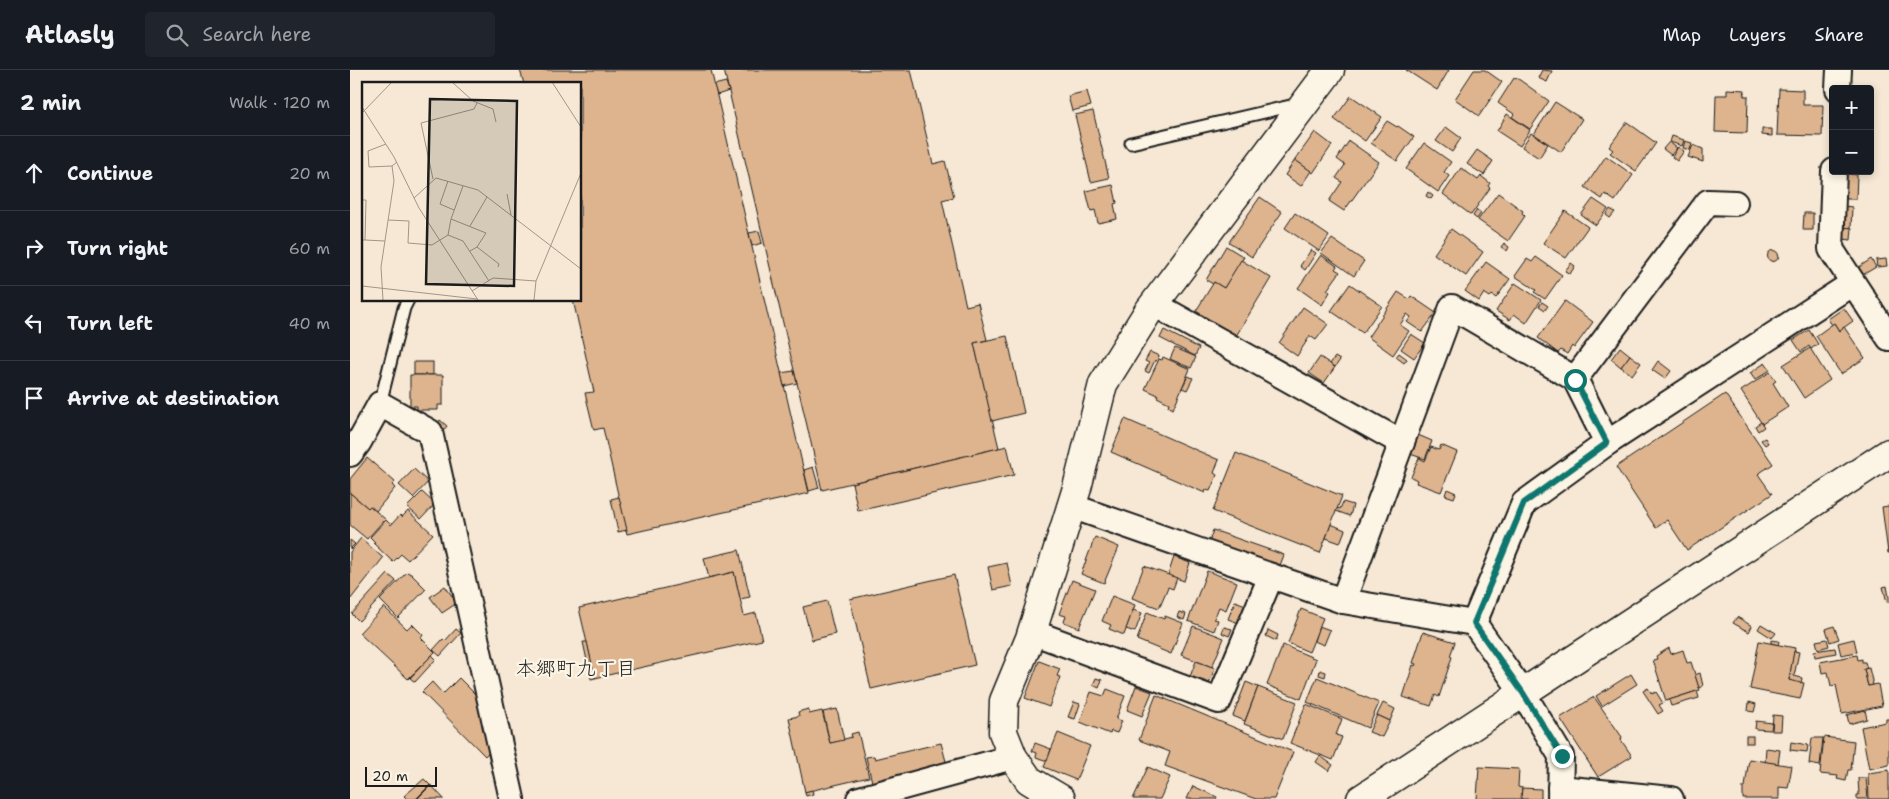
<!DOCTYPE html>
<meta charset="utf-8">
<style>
body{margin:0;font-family:"Shantell Sans","Klee One",sans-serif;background:#20242c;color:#f1f3f6}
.controls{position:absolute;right:15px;top:15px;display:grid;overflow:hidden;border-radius:5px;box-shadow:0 2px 8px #0003}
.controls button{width:45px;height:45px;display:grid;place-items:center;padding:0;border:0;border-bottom:1px solid #363941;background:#171b24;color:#f1f3f6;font:25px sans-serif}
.scale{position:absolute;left:15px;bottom:12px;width:72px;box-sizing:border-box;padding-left:5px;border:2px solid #1c1c1c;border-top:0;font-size:14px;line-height:18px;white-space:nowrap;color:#1c1c1c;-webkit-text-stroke:4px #fcf5e5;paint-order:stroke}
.stop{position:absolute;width:15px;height:15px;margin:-11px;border:4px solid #0f766e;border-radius:50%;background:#fff}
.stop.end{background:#0f766e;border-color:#fff;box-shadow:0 1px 5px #0008}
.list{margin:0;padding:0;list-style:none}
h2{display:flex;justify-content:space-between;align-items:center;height:65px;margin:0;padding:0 20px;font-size:21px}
h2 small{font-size:16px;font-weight:400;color:#9ea1a6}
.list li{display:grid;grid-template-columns:32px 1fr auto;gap:15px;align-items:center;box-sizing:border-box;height:75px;padding:0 20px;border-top:1px solid #363941}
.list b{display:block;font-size:19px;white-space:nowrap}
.list em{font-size:16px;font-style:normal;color:#9ea1a6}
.icon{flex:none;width:28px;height:28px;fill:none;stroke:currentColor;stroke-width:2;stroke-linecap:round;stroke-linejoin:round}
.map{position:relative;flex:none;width:1539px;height:729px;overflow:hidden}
header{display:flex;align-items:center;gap:30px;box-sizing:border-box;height:70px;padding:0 25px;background:#171b24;border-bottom:1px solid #363941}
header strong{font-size:24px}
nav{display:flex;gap:28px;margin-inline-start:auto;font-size:18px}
.search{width:350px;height:45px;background:#20242c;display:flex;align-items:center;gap:12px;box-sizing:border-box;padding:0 18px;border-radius:5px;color:#9ea1a6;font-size:19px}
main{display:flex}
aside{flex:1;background:#171b24}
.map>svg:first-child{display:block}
</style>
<header>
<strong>Atlasly</strong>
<div class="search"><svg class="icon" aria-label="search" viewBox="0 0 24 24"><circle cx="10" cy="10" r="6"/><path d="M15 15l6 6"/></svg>Search here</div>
<nav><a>Map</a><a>Layers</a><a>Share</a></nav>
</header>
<main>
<aside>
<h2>2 min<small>Walk · 120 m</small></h2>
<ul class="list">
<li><svg class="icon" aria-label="ahead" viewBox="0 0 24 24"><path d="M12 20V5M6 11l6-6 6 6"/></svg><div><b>Continue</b></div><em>20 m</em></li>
<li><svg class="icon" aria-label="right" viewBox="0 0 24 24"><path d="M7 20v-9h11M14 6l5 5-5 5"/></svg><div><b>Turn right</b></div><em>60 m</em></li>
<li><svg class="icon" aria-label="left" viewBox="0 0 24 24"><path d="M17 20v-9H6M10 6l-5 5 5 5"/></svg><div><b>Turn left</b></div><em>40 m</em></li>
<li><svg class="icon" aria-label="arrive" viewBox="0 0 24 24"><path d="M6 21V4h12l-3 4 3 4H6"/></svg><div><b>Arrive at destination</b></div></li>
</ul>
</aside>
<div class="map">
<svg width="1539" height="729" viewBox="0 0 1539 729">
<rect width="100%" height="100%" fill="#f6e8d4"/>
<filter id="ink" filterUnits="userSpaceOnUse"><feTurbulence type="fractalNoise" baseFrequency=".02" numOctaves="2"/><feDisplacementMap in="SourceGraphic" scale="10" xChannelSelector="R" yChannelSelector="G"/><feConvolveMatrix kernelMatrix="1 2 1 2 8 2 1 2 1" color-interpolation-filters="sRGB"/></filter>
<g filter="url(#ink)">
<g fill="#deb48e" stroke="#1c1c1c">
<polygon points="170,0 361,0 459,423 277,464 253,358 244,360 235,323 244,322 223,230 230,230 230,14 174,14"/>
<polygon points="374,0 561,0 583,94 595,91 604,127 592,130 616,236 628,233 637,270 624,273 649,378 472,420"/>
<polygon points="1056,0 1099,0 1087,20"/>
<polygon points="1124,0 1135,0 1152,12 1129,46 1105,29"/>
<polygon points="1192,0 1202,1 1197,12 1188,8"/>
<polygon points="1164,8 1166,9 1167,8 1199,31 1180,59 1162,47 1164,44 1148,33"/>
<polygon points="376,12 379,21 367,25 364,15"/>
<polygon points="1377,19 1395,20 1394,26 1398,26 1397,63 1365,62 1366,25 1377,25"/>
<polygon points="1429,19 1453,20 1453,35 1473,35 1472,66 1427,65"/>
<polygon points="737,21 741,36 722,41 718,26"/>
<polygon points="1001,26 1032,47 1015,71 984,49"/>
<polygon points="1205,32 1232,49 1211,82 1184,64"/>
<polygon points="743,41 759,108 741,112 725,45"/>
<polygon points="1157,44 1180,60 1170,76 1147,61"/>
<polygon points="1037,51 1047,57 1048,56 1064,67 1047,91 1021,73"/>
<polygon points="1277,52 1306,73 1286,101 1260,83 1263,80 1259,77"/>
<polygon points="1096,57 1111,68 1102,82 1086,71"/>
<polygon points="1412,59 1422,59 1422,66 1412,65"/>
<polygon points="965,62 982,75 963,103 945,90"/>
<polygon points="1181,63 1198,74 1189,88 1172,77"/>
<polygon points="1322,66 1334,70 1332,76 1320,72"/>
<polygon points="999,71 1029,92 994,141 979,131 992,112 986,108 995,95 987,89"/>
<polygon points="1335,71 1342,73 1340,80 1333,78"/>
<polygon points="1319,72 1327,78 1321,85 1313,79"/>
<polygon points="1074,73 1101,92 1094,102 1099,106 1088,122 1056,99"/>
<polygon points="1343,75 1353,79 1353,92 1338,87"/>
<polygon points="1328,77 1334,81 1327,91 1322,87"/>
<polygon points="1127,80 1143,91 1134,105 1117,94"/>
<polygon points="1256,86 1283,105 1265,131 1255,124 1252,129 1235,117"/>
<polygon points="945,90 961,101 951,116 935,105"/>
<polygon points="1111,98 1128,110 1131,106 1140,113 1138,116 1140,118 1121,145 1093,124"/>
<polygon points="1495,103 1507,105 1506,129 1495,129"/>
<polygon points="763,115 767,133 764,134 767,149 748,153 745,140 741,141 736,121"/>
<polygon points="1078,122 1083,126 1081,129 1076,126"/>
<polygon points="1148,123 1173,141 1172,143 1175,146 1158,171 1128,150"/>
<polygon points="910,127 932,142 902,187 879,172"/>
<polygon points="1243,129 1258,139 1246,155 1231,145"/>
<polygon points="1494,136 1502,137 1501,158 1493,157"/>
<polygon points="1260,139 1265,142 1260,148 1256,145"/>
<polygon points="1127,140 1131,143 1127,149 1123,146"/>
<polygon points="1215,141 1238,157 1216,188 1193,173"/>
<polygon points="945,143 979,166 969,181 935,158"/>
<polygon points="1454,143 1463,143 1463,160 1453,160"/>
<polygon points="1493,157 1502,158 1501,170 1493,169"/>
<polygon points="1101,159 1133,182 1116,206 1084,184"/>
<polygon points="409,161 412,173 402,176 399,163"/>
<polygon points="982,169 1014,191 1004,206 971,183"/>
<polygon points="1154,173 1159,177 1157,181 1151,177"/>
<polygon points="876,176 894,187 874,218 864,212 863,214 856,210"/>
<polygon points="961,180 966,183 955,200 950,196"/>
<circle cx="1423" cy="186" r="5.5"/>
<polygon points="971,185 987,196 985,199 990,202 977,220 980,222 972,235 948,218"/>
<polygon points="1186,187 1212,205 1195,229 1184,222 1186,220 1165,206 1177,189 1182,192"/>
<polygon points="1521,189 1526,197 1511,206 1506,199"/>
<polygon points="1536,189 1537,196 1527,197 1526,190"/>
<polygon points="891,190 921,208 886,266 846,241 864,212 874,218"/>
<polygon points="1136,192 1160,209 1146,228 1142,225 1140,227 1134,223 1129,231 1115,221"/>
<polygon points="1221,193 1225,196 1220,204 1215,201"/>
<polygon points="1165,213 1191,230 1176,253 1164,244 1160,250 1146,241"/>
<polygon points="1000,214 1032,236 1013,263 981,241"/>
<polygon points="1048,222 1059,229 1061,226 1086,243 1072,262 1057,252 1061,247 1057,244 1050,255 1059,261 1043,285 1018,267"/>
<polygon points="1215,231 1243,252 1224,278 1222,276 1217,284 1211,280 1208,283 1188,268"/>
<polygon points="1192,232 1198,236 1195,240 1189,236"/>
<polygon points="953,237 978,254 966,270 960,266 947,286 929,273"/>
<polygon points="1494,238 1503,251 1489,261 1484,253 1482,255 1478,249"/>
<polygon points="1484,253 1489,261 1494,257 1515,288 1491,304 1466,266"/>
<polygon points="814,260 849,278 845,286 810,268"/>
<polygon points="1459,260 1468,274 1461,279 1459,276 1451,282 1443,270"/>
<polygon points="1061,264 1075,273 1064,288 1051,279"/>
<polygon points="657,266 674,343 642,351 624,273"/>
<polygon points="1270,277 1280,285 1271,297 1261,289"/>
<polygon points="825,278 846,287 841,298 820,289"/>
<polygon points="1460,278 1480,310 1454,328 1433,295"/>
<polygon points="800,282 809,286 807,292 805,290 799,303 795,301 799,293 795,291"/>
<polygon points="1049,283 1057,289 1054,293 1046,287"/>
<polygon points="1280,285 1291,293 1282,305 1271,297"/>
<polygon points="813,287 840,299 823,339 818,336 819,333 807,327 808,325 795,319 809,289 812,290"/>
<polygon points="970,287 985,297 974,313 959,303"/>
<polygon points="985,287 990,290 985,297 980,294"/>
<polygon points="1308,291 1321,301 1315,309 1302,300"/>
<rect x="64" y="292" width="19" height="13"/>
<polygon points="1415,293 1420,300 1405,310 1400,303"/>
<polygon points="444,301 447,313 434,316 431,303"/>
<polygon points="1420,302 1426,311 1423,313 1438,337 1412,354 1391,321"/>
<polygon points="60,305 93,305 93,335 88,335 88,340 67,340 67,336 60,336"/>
<polygon points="838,306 843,308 837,320 832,318"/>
<polygon points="1375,324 1423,394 1408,404 1422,424 1337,480 1317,450 1306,458 1266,397"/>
<polygon points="1283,340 1286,345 1269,357 1266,351"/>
<polygon points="775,349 869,390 864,403 867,405 860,421 856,420 855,423 761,382"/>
<polygon points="90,350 97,356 93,361 86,355"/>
<polygon points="1411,352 1414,357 1408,361 1405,356"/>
<polygon points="1068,365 1082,371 1075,389 1060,384"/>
<polygon points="1415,368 1418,373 1415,375 1411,370"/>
<polygon points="1091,375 1107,382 1091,422 1066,413 1067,410 1061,407 1069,388 1075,391 1081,377 1089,380"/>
<polygon points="657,376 664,405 508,441 502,413"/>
<polygon points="886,383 992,426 970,483 863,441"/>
<polygon points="17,388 45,412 42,415 45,418 26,441 20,436 18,438 0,423 0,409"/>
<polygon points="463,397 469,418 459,421 454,400"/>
<polygon points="64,399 78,412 63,428 49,415"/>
<polygon points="1097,419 1106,423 1104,428 1095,425"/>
<polygon points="72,422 85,434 71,449 57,437"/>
<polygon points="0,423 18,438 20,436 35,449 17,469 0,455"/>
<polygon points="269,427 277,460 268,462 261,429"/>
<polygon points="993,432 1003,435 1000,446 986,441 988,438 990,439"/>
<polygon points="1539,436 1539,483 1538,483 1532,437"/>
<polygon points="58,441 83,464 58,490 51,484 43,492 23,473 25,472 20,467 36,450 41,455 50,445 52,447"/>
<polygon points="981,454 995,460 990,473 976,468"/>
<polygon points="863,460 934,485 929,498 859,472"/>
<polygon points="745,467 769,477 754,513 731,504"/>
<polygon points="11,468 33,488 0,530 0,482"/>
<polygon points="0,470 5,474 0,479"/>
<polygon points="389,480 400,527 390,529 384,502 359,508 354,488"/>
<polygon points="824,487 840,493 834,511 818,505"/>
<polygon points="657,493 662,516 643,520 638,497"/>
<polygon points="794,496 827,508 823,519 818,517 809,538 782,528"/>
<polygon points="857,501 887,512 876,540 869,537 864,549 868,550 864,561 838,551"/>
<polygon points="57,502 61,504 76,519 48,548 30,530"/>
<polygon points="384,502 394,546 406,543 412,570 245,608 229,538"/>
<polygon points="38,504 46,511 9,551 2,544"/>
<polygon points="604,505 625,595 521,619 500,529"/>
<polygon points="722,510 745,519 729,558 714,552 716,546 709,544"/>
<polygon points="95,516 107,533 92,543 80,527"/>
<polygon points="1537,516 1539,527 1539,532 1537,532 1533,517"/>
<polygon points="762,526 785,535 774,565 759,559 761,555 752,551"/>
<polygon points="477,531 485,564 462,570 453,537"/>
<polygon points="885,531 901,537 894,555 878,549"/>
<polygon points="34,537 57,559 62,554 73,565 71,568 85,582 58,609 9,563"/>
<polygon points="951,539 973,548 959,582 938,573"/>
<polygon points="783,540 792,543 785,562 776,559"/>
<polygon points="797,542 814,549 815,546 833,553 821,584 787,570"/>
<polygon points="829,542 836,544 834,550 827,547"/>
<polygon points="1387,547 1402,556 1399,562 1383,553"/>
<polygon points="1411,554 1426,563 1422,568 1408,559"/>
<polygon points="843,556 874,568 862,597 831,585"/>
<polygon points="969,556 980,560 974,575 964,571"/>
<polygon points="1484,556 1489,569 1480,572 1476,559"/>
<polygon points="874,557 882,559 879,566 872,563"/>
<polygon points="106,559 111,563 90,586 83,580 93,569 95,571"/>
<polygon points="918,560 928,565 926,571 916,566"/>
<polygon points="1073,562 1105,572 1100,586 1102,587 1089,627 1085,625 1081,636 1053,627 1063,595 1065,596 1066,594 1063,593"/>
<polygon points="1477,569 1479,576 1468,579 1466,571"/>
<polygon points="1504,569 1507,582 1491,585 1488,573"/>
<polygon points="1421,570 1429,571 1428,575 1421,573"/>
<polygon points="1409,571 1445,578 1439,610 1454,613 1450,629 1400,619"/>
<polygon points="233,572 237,572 245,608 241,609"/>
<polygon points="933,575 966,589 951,629 917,615"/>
<polygon points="1319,578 1321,584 1333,580 1337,593 1341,592 1350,620 1316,631 1303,590 1307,589 1306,586"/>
<polygon points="1485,578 1486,583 1465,587 1464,581"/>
<polygon points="1444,581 1449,582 1444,606 1452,608 1451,613 1439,610"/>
<polygon points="82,585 86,589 65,612 60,608"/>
<polygon points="1507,585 1508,590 1512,589 1512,592 1515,592 1517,599 1514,599 1518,616 1528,614 1532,636 1492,644 1486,615 1481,616 1478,602 1472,603 1470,592"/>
<polygon points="689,591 710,599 707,606 710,607 699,637 675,628"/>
<polygon points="846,591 865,598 858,616 839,609"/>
<polygon points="1519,598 1523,615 1518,616 1514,599"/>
<polygon points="970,600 976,602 975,607 969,605"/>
<polygon points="1350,603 1353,616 1349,618 1345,605"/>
<polygon points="1281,604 1287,614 1252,636 1246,626"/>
<polygon points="967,607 1029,633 1018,658 957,632"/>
<polygon points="109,608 127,626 140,681 135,686 72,622 82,612 93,624"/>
<polygon points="746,608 752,610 749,618 743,615"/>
<polygon points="896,612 908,617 895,651 883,646"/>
<polygon points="786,616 802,622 792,646 777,640"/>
<polygon points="908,617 947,632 933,669 894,654"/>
<polygon points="1298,618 1302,624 1306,622 1313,633 1309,635 1313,641 1308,644 1293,621"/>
<polygon points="757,619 775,626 766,649 772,651 767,663 761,661 760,664 730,652 741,622 754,626"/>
<polygon points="1347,621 1349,628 1321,636 1319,630"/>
<polygon points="806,625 943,682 924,729 906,729 815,696 820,682 789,670"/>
<polygon points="1244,627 1272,667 1271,670 1282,686 1248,707 1210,648"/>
<polygon points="724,632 730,634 725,649 718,647"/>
<polygon points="1399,632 1406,634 1404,642 1398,641"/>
<polygon points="1033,633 1045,639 1040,651 1027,645"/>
<polygon points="956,634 992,649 986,665 992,667 983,690 940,673"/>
<polygon points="458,639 459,644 472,641 480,673 502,667 501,664 508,662 519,707 455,722 439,648 449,646 448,642"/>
<polygon points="487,639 494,670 480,673 473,642"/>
<polygon points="1515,640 1517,649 1499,654 1497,645"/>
<polygon points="1027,645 1040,651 1032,667 1019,662"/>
<polygon points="1423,645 1432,646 1431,661 1422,661"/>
<polygon points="1536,649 1539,649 1539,695 1519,699 1511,657 1536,652"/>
<polygon points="1406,651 1422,653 1421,660 1405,659"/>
<polygon points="708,663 740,676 726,710 694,697"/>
<rect x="1396" y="666" width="7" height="7"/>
<polygon points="1474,667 1504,671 1501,700 1498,700 1496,711 1487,709 1488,706 1470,704"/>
<polygon points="1462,668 1473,668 1470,696 1459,694"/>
<polygon points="1441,672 1458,675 1457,682 1440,680"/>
<polygon points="591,673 597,695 522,712 516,687 524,686 525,689"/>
<polygon points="685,673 701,679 697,691 686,687 687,683 682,681"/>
<polygon points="1416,678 1430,680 1428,694 1415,692"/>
<polygon points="970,686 983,695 979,701 966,692"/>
<polygon points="1399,689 1442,696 1438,718 1429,717 1429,729 1393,729 1393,717 1395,717"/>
<polygon points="798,697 820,707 810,729 783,729"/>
<polygon points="1129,697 1169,699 1168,717 1172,718 1171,729 1127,729"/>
<polygon points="1539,700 1539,729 1519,729 1518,703"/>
<polygon points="1508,708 1516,708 1518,729 1507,729 1507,725 1509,725"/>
<polygon points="74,709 80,715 66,729 57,729 54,726"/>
<polygon points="81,715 94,729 67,729"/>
<polygon points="843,716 867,727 866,729 837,729"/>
<polygon points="1172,718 1191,719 1191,729 1171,729"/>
<polygon points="462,720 463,724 456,726 455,722"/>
</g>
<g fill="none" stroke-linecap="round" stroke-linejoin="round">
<defs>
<g id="service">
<polyline points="781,73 949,34"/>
<polyline points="30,334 54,238 58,230"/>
</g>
<g id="minor">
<polyline points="1488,19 1489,0"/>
<polyline points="1484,101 1481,179 1539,268"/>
<polyline points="804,234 1052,373"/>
<polyline points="1225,309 1358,132 1385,133"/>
<polyline points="0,384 9,372 30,334 80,362 162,729"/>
<polyline points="721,436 993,531 1102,237 1225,309 1257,373"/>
<polyline points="993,531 1124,553"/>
<polyline points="682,562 869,631 921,506"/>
<polyline points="1210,718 1321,729"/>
<polyline points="509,729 663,687"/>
<polyline points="1210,729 1211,686 1173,623 1124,553 1174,433 1257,373 1503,213"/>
</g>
<g id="tertiary">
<polyline points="711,729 679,710 663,687 653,662 654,631 680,568 727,418 753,314 798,242 980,0"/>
<polyline points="1011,729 1539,383"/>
</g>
</defs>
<use href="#service" stroke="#1c1c1c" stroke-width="15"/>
<use href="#minor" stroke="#1c1c1c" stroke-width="28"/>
<use href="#tertiary" stroke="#1c1c1c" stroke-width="31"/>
<use href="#service" stroke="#fcf5e5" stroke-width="11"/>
<use href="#minor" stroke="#fcf5e5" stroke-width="24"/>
<use href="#tertiary" stroke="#fcf5e5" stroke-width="28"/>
</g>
</g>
<g fill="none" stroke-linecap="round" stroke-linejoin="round" filter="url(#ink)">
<polyline stroke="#0f766e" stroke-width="6" points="1212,686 1173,623 1124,553 1174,433 1257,373 1225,310"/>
</g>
<g text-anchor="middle" stroke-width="4.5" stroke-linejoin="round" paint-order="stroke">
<g font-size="20" fill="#1c1c1c" stroke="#fcf5e5">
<text x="226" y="605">本郷町九丁目</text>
</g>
</g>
<g transform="translate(12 12)">
<rect width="219" height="219" fill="#f6e8d4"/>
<path fill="none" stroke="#9f968a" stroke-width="1" d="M90,0L111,19L131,27L134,40M190,0L219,45M0,25L32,75L57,126L116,218M0,31L30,0M24,62L6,69L7,85L30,84M71,97L59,41L112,27L115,21M86,99L78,122L92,128M101,104L89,137L124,151L115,165L108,169M145,112L149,133M52,116L74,96L116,108L219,187M0,118H4L3,158H0M26,138L47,139L46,161L70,163L86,153L101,159L127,199M108,144L125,115M86,153L89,137M3,158L23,159M115,165L137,182L136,185M0,204L115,217M110,209L131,196L174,199M21,218L19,185L32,99L30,84L35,80M172,218L174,199L219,91"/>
<path fill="#1c1c1c" fill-opacity="0.15" stroke="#1c1c1c" stroke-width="2.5" d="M68,17L155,19L152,204L64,202Z"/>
<rect width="219" height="219" fill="none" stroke="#1c1c1c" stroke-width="2.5"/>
</g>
</svg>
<div class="controls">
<button>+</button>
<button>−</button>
</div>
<div class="scale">20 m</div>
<div class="stop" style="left:1225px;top:310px"></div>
<div class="stop end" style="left:1212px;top:686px"></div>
</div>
</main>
